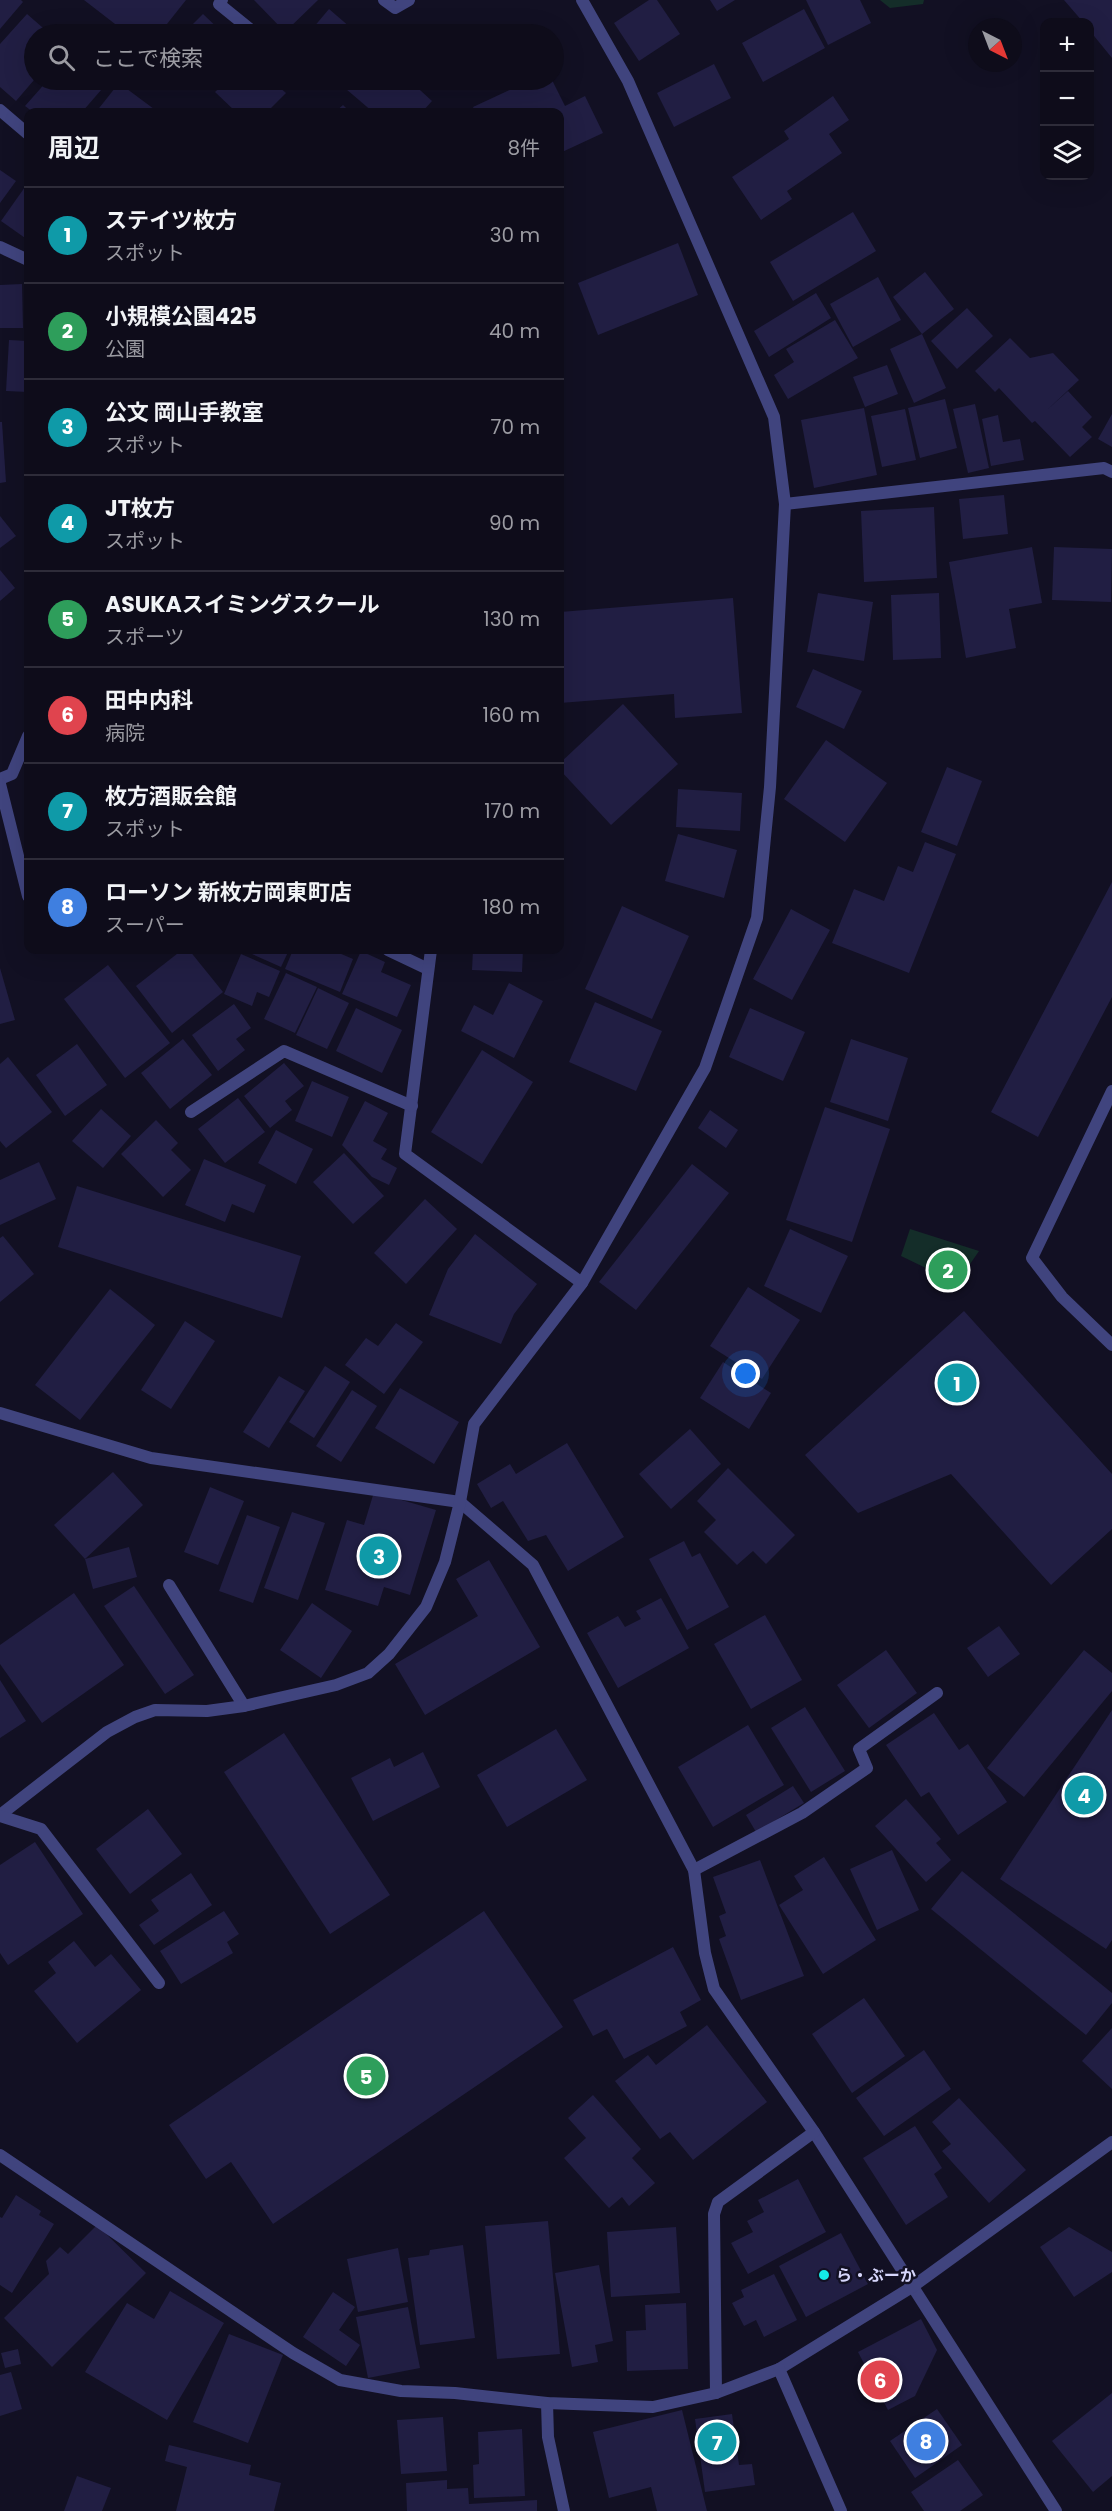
<!DOCTYPE html>
<html lang="ja">
<meta charset="utf-8">
<style>
body{margin:0;font-family:Poppins,"Noto Sans JP",sans-serif;background:#1c1a27;color:#f1f3f6}
.controls{position:absolute;right:18px;top:18px;display:grid;overflow:hidden;border-radius:12px;box-shadow:0 6px 24px #0002}
.controls button{width:54px;height:54px;display:grid;place-items:center;padding:0;border:0;border-bottom:2px solid #2e2c39;background:#0e0c1a;color:#f1f3f6;font:30px sans-serif}
.compass{position:absolute;left:968px;top:18px;width:54px;height:54px;border-radius:50%;background:#0e0c1a;box-shadow:0 6px 24px #0002;rotate:138deg}
.you{position:absolute;left:746px;top:1374px;width:21px;height:21px;margin:-15px;border:4px solid #fff;border-radius:50%;background:#1a73e8;box-shadow:0 0 0 9px #1a73e833}
.badge{display:grid;place-items:center;width:39px;height:39px;border-radius:50%;background:#ea580c;color:#fff;font-size:20px;font-weight:700}
.pin{position:absolute;translate:-50% -50%;border:3px solid #fff;box-shadow:0 2px 6px #0006}
.list{margin:0;padding:0;list-style:none}
h2{display:flex;justify-content:space-between;align-items:center;height:78px;margin:0;padding:0 24px;font-size:26px}
h2 small{font-size:20px;font-weight:400;color:#9b9ba2}
.list li{display:grid;grid-template-columns:39px 1fr auto;gap:18px;align-items:center;box-sizing:border-box;height:96px;padding:0 24px;border-top:2px solid #2e2c39}
.list b{display:block;font-size:22px;white-space:nowrap}
.list p{margin:0;font-size:20px;white-space:nowrap;color:#9b9ba2}
.list em{font-size:20px;font-style:normal;color:#9b9ba2}
.icon{flex:none;width:33px;height:33px;fill:none;stroke:currentColor;stroke-width:2;stroke-linecap:round;stroke-linejoin:round}
.map{position:relative;flex:none;width:1112px;height:2511px;overflow:hidden}
.search{position:absolute;background:#0e0c1a;box-shadow:0 6px 24px #0002;left:24px;top:24px;width:540px;height:66px;display:flex;align-items:center;gap:15px;box-sizing:border-box;padding:0 21px;border-radius:33px;color:#9b9ba2;font-size:22px}
.panel{position:absolute;background:#0e0c1a;box-shadow:0 6px 24px #0002;left:24px;top:108px;width:540px;height:846px;border-radius:12px}
.map>svg:first-child{display:block}
</style>
<div class="map">
<svg width="1112" height="2511" viewBox="0 0 1112 2511">
<rect width="100%" height="100%" fill="#121023"/>
<g fill="#142d29">
<polygon points="880,0 924,0 923,4 890,8"/>
<polygon points="910,1229 979,1251 957,1283 901,1256"/>
</g>
<g fill="#211e43">
<polygon points="0,0 21,0 23,2 0,29"/>
<polygon points="84,0 186,0 159,34 128,34"/>
<polygon points="254,0 318,0 285,32"/>
<polygon points="649,0 657,0 680,34 639,61 614,23"/>
<polygon points="710,0 735,0 717,11"/>
<polygon points="806,0 860,0 871,23 828,45"/>
<polygon points="1064,0 1112,0 1112,58 1090,31 1090,22 1083,22"/>
<polygon points="329,9 358,34 308,34"/>
<polygon points="804,9 825,48 763,82 742,43"/>
<polygon points="27,14 50,34 34,34 34,80 16,101 0,87 0,44"/>
<polygon points="203,14 224,34 183,34"/>
<polygon points="714,64 731,98 674,127 657,93"/>
<polygon points="48,80 105,80 108,82 82,112 64,111 62,112 33,112 25,106"/>
<polygon points="202,80 216,80 209,86"/>
<polygon points="228,80 271,80 286,93 267,112 236,112 215,92"/>
<polygon points="343,80 409,80 432,101 422,112 373,112 339,83"/>
<polygon points="531,80 552,80 565,106 585,96 603,133 560,153 560,112 475,112 473,107"/>
<polygon points="119,83 158,112 96,112"/>
<polygon points="833,96 849,120 829,134 842,153 787,191 792,199 761,220 732,177 789,139 784,131"/>
<polygon points="343,105 350,112 335,112"/>
<polygon points="0,170 16,181 0,203"/>
<polygon points="25,187 28,189 28,240 1,221"/>
<polygon points="853,212 876,251 793,301 770,262"/>
<polygon points="678,243 698,295 598,335 578,283"/>
<polygon points="925,272 954,309 922,334 893,297"/>
<polygon points="878,277 901,320 853,347 830,304"/>
<polygon points="22,284 23,328 0,328 0,285"/>
<polygon points="816,293 831,318 769,357 754,331"/>
<polygon points="967,308 993,336 957,369 931,341"/>
<polygon points="835,320 858,358 788,399 774,375 794,362 786,349"/>
<polygon points="922,334 946,388 914,403 890,349"/>
<polygon points="1010,338 1030,358 1053,353 1079,380 1047,410 1068,391 1092,417 1082,427 1092,437 1070,457 1035,421 1032,423 999,388 995,392 975,371"/>
<polygon points="9,340 28,341 28,392 6,391"/>
<polygon points="887,365 898,394 865,407 853,377"/>
<polygon points="945,399 957,448 920,458 908,408"/>
<polygon points="975,404 989,468 968,473 953,409"/>
<polygon points="864,408 877,475 814,488 801,420"/>
<polygon points="905,409 916,460 882,467 871,416"/>
<polygon points="1112,414 1112,447 1098,439"/>
<polygon points="998,415 1003,442 1020,439 1024,460 991,466 982,419"/>
<polygon points="0,422 2,422 6,482 0,483"/>
<polygon points="1004,495 1008,534 963,539 959,499"/>
<polygon points="934,507 937,578 864,582 861,511"/>
<polygon points="0,516 16,536 0,548"/>
<polygon points="1032,547 1042,603 1009,609 1016,648 966,658 949,562"/>
<polygon points="1054,547 1112,549 1111,602 1052,600"/>
<polygon points="0,570 15,588 0,601"/>
<polygon points="818,593 873,602 864,661 807,652"/>
<polygon points="939,593 941,658 893,660 891,595"/>
<polygon points="733,598 742,713 675,718 674,694 560,703 560,612"/>
<polygon points="813,669 862,691 844,729 796,707"/>
<polygon points="623,704 678,764 611,825 560,770 560,763"/>
<polygon points="826,740 887,783 845,842 784,799"/>
<polygon points="947,767 982,781 957,846 921,832"/>
<polygon points="678,789 742,793 740,831 676,827"/>
<polygon points="678,834 737,850 724,898 665,881"/>
<polygon points="925,842 956,854 909,973 832,943 854,889 884,901 898,866 913,872"/>
<polygon points="1112,882 1112,997 1038,1137 991,1112"/>
<polygon points="622,906 689,936 652,1019 585,989"/>
<polygon points="791,909 830,930 792,1000 753,979"/>
<polygon points="182,950 189,950 223,992 172,1033 136,986"/>
<polygon points="243,950 289,950 281,967"/>
<polygon points="293,950 332,950 353,959 340,992 285,969"/>
<polygon points="473,950 523,950 522,972 472,970"/>
<polygon points="361,951 385,962 381,972 411,985 397,1017 342,994"/>
<polygon points="241,954 280,971 269,997 257,992 252,1006 224,994"/>
<polygon points="108,965 170,1043 125,1078 64,999"/>
<polygon points="0,968 15,1020 0,1024"/>
<polygon points="286,973 317,987 295,1033 264,1019"/>
<polygon points="509,983 543,1001 514,1058 461,1031 474,1005 493,1015"/>
<polygon points="318,988 349,1003 327,1049 296,1035"/>
<polygon points="595,1002 662,1031 636,1091 569,1062"/>
<polygon points="234,1004 251,1028 236,1039 245,1050 218,1071 192,1035"/>
<polygon points="356,1008 402,1030 382,1073 336,1051"/>
<polygon points="750,1008 805,1032 783,1081 729,1057"/>
<polygon points="183,1039 212,1075 170,1109 141,1073"/>
<polygon points="851,1039 908,1058 888,1121 830,1102"/>
<polygon points="77,1044 107,1085 65,1116 36,1075"/>
<polygon points="482,1050 533,1082 482,1164 431,1132"/>
<polygon points="8,1057 52,1112 6,1148 0,1141 0,1064"/>
<polygon points="284,1063 304,1086 285,1101 292,1110 270,1128 244,1096"/>
<polygon points="312,1081 349,1097 332,1137 295,1121"/>
<polygon points="238,1098 265,1132 225,1163 198,1129"/>
<polygon points="365,1101 388,1113 373,1141 387,1149 381,1159 397,1168 389,1185 372,1177 342,1145"/>
<polygon points="825,1107 890,1129 852,1242 786,1220"/>
<polygon points="101,1109 131,1136 103,1168 72,1141"/>
<polygon points="710,1110 738,1130 726,1148 698,1128"/>
<polygon points="156,1120 178,1143 171,1150 191,1170 163,1197 121,1154"/>
<polygon points="276,1130 313,1149 296,1184 258,1163"/>
<polygon points="344,1153 384,1196 353,1224 313,1182"/>
<polygon points="204,1159 266,1185 254,1213 232,1204 225,1222 185,1205"/>
<polygon points="39,1162 56,1199 0,1225 0,1180"/>
<polygon points="692,1164 729,1193 636,1310 599,1282"/>
<polygon points="77,1186 301,1256 282,1318 58,1247"/>
<polygon points="425,1199 457,1229 406,1284 374,1253"/>
<polygon points="790,1229 848,1256 821,1313 764,1286"/>
<polygon points="475,1234 537,1284 514,1314 501,1344 429,1315 448,1269"/>
<polygon points="3,1236 34,1274 0,1302 0,1238"/>
<polygon points="748,1287 800,1320 762,1379 710,1346"/>
<polygon points="110,1289 155,1325 80,1420 35,1385"/>
<polygon points="964,1311 1112,1474 1112,1529 1051,1585 951,1474 858,1513 805,1455"/>
<polygon points="185,1321 215,1341 171,1409 141,1390"/>
<polygon points="396,1323 423,1342 384,1394 345,1365 366,1338 378,1346"/>
<polygon points="723,1362 771,1393 749,1429 700,1398"/>
<polygon points="325,1366 350,1382 314,1438 289,1422"/>
<polygon points="279,1376 305,1391 269,1448 243,1432"/>
<polygon points="400,1388 459,1422 434,1464 375,1428"/>
<polygon points="352,1390 377,1406 341,1462 316,1446"/>
<polygon points="690,1429 721,1464 671,1509 639,1474"/>
<polygon points="567,1443 624,1537 568,1571 546,1535 528,1541 503,1501 491,1508 477,1484 510,1464 516,1474"/>
<polygon points="728,1468 795,1535 766,1564 753,1551 737,1565 704,1532 716,1520 697,1501"/>
<polygon points="113,1472 143,1505 85,1559 54,1525"/>
<polygon points="210,1487 244,1501 218,1565 184,1552"/>
<polygon points="374,1492 436,1510 410,1595 384,1587 378,1606 325,1590 347,1520 364,1525"/>
<polygon points="292,1512 325,1523 298,1600 264,1588"/>
<polygon points="247,1515 280,1527 253,1603 219,1591"/>
<polygon points="684,1541 692,1557 700,1553 729,1607 687,1630 649,1559"/>
<polygon points="129,1547 137,1577 93,1589 85,1559"/>
<polygon points="489,1560 540,1647 425,1715 395,1664 478,1616 456,1579"/>
<polygon points="134,1586 194,1675 165,1694 104,1606"/>
<polygon points="74,1593 124,1665 42,1723 0,1664 0,1645"/>
<polygon points="661,1598 689,1648 618,1688 587,1633 618,1616 625,1627 641,1619 636,1611"/>
<polygon points="312,1603 352,1631 321,1678 280,1650"/>
<polygon points="765,1615 802,1680 751,1709 714,1644"/>
<polygon points="999,1626 1020,1654 988,1677 967,1648"/>
<polygon points="886,1650 917,1693 869,1728 837,1685"/>
<polygon points="1084,1650 1112,1673 1112,1691 1024,1797 987,1768"/>
<polygon points="0,1680 26,1721 0,1738"/>
<polygon points="805,1707 845,1771 811,1792 771,1728"/>
<polygon points="1112,1710 1112,1940 1106,1949 1000,1879"/>
<polygon points="934,1713 959,1750 968,1744 1007,1802 958,1835 929,1792 921,1797 886,1745"/>
<polygon points="748,1725 784,1785 713,1827 678,1767"/>
<polygon points="556,1729 587,1780 507,1827 477,1775"/>
<polygon points="284,1733 390,1895 330,1934 224,1772"/>
<polygon points="423,1752 440,1787 373,1821 351,1778 390,1758 394,1767"/>
<polygon points="793,1786 804,1803 756,1832 746,1815"/>
<polygon points="906,1799 941,1839 936,1843 951,1860 926,1882 875,1826"/>
<polygon points="148,1809 182,1854 130,1894 96,1849"/>
<polygon points="35,1842 83,1914 8,1965 0,1953 0,1865"/>
<polygon points="892,1850 919,1910 877,1930 850,1869"/>
<polygon points="824,1857 876,1940 823,1974 779,1905 803,1890 794,1876"/>
<polygon points="760,1860 804,1976 741,2000 719,1939 726,1936 719,1916 726,1913 713,1877"/>
<polygon points="962,1871 1112,1993 1112,2003 1086,2035 931,1909"/>
<polygon points="191,1873 212,1905 154,1945 139,1925 159,1911 151,1900"/>
<polygon points="224,1911 239,1934 227,1942 233,1953 181,1984 160,1951"/>
<polygon points="484,1911 563,2027 273,2224 231,2162 206,2179 169,2125"/>
<polygon points="74,1941 95,1967 111,1954 141,1990 77,2043 34,1991 56,1973 48,1962"/>
<polygon points="673,1947 701,2000 680,2012 687,2026 624,2059 607,2029 593,2036 573,2000"/>
<polygon points="864,1998 905,2056 852,2093 812,2034"/>
<polygon points="707,2025 767,2102 693,2160 670,2132 660,2139 615,2081 648,2055 656,2065"/>
<polygon points="1112,2028 1112,2089 1082,2061"/>
<polygon points="924,2050 951,2089 884,2136 856,2098"/>
<polygon points="593,2095 641,2149 632,2158 655,2183 629,2206 622,2197 609,2208 564,2158 586,2138 568,2118"/>
<polygon points="959,2098 1026,2170 989,2203 942,2151 951,2144 932,2122"/>
<polygon points="915,2126 942,2168 934,2174 948,2197 906,2225 863,2158"/>
<polygon points="798,2179 826,2232 748,2274 731,2243 753,2232 747,2221 764,2212 758,2200"/>
<polygon points="16,2195 41,2211 39,2215 54,2224 12,2293 0,2285 0,2217 2,2218"/>
<polygon points="548,2221 560,2354 497,2359 485,2226"/>
<polygon points="97,2225 146,2273 52,2367 4,2318 49,2274 46,2261 60,2247 68,2254"/>
<polygon points="676,2227 680,2293 611,2297 607,2232"/>
<polygon points="1069,2227 1112,2252 1112,2272 1074,2297 1040,2247"/>
<polygon points="841,2233 868,2284 806,2317 779,2266"/>
<polygon points="463,2245 475,2338 420,2345 408,2258 429,2255 430,2250"/>
<polygon points="398,2248 408,2302 358,2312 347,2259"/>
<polygon points="599,2265 613,2341 595,2345 598,2362 572,2367 555,2273"/>
<polygon points="774,2274 797,2320 764,2337 756,2320 744,2326 732,2303 744,2297 741,2290"/>
<polygon points="170,2291 224,2323 167,2420 85,2372 127,2303 154,2319"/>
<polygon points="333,2292 355,2307 339,2330 360,2345 346,2366 303,2337"/>
<polygon points="686,2303 688,2369 627,2371 626,2331 646,2330 645,2305"/>
<polygon points="408,2307 420,2368 368,2378 356,2317"/>
<polygon points="921,2319 937,2350 915,2396 888,2410 858,2352"/>
<polygon points="229,2334 283,2355 248,2443 193,2422"/>
<polygon points="18,2349 21,2364 5,2368 1,2353"/>
<polygon points="11,2372 22,2409 0,2416 0,2375"/>
<polygon points="1112,2393 1112,2476 1093,2492 1052,2441"/>
<polygon points="937,2409 962,2445 915,2478 890,2441"/>
<polygon points="682,2410 707,2511 657,2511 651,2487 609,2498 593,2432"/>
<polygon points="732,2414 739,2465 752,2464 755,2485 705,2492 695,2419"/>
<polygon points="443,2417 447,2471 401,2474 397,2420"/>
<polygon points="522,2429 525,2496 474,2498 473,2465 479,2464 478,2432"/>
<polygon points="169,2445 251,2465 249,2475 281,2483 274,2511 176,2511 187,2467 165,2461"/>
<polygon points="958,2460 983,2495 960,2511 924,2511 911,2492"/>
<polygon points="77,2476 111,2488 102,2511 64,2511"/>
<polygon points="447,2480 447,2489 468,2488 469,2504 537,2500 537,2511 407,2511 406,2483"/>
</g>
<g fill="none" stroke-linecap="round" stroke-linejoin="round">
<polyline stroke="#40447e" stroke-width="12" points="694,1870 802,1813 867,1768 859,1749 937,1693"/>
<g stroke="#40447e" stroke-width="12">
<polyline points="222,0 219,4 256,34"/>
<polyline points="384,0 395,8 409,0"/>
<polyline points="312,80 314,81"/>
<polyline points="0,110 28,134"/>
<polyline points="0,247 28,260"/>
<polyline points="785,504 1104,468 1112,472"/>
<polyline points="0,779 12,774 28,736"/>
<polyline points="0,784 28,896"/>
<polyline points="388,950 428,969"/>
<polyline points="431,950 405,1154 582,1283"/>
<polyline points="1112,1091 1032,1258 1062,1297 1112,1345"/>
<polyline points="191,1112 284,1051 412,1106"/>
<polyline points="0,1413 151,1458 460,1502 533,1565 694,1870 705,1953 714,1989 814,2132 1056,2511"/>
<polyline points="169,1585 244,1706"/>
<polyline points="0,1815 107,1732 135,1717 155,1710 207,1711 244,1706 336,1685 368,1673 389,1654 426,1607 445,1562 460,1502 474,1424 582,1283 705,1068 757,918 770,787 785,504 774,417 628,81 582,0"/>
<polyline points="0,1816 41,1829 159,1983"/>
<polyline points="0,2155 293,2353 340,2380 401,2391 455,2393 547,2403 653,2407 716,2393 779,2369 912,2287 1112,2142"/>
<polyline points="779,2369 841,2511"/>
<polyline points="716,2393 714,2214 718,2202 814,2132"/>
<polyline points="547,2403 548,2437 564,2511"/>
</g>
</g>
<circle fill="#14e9e6" stroke="#121023" stroke-width="2" cx="824" cy="2275" r="6"/>
<g text-anchor="middle" stroke-width="5" stroke-linejoin="round" paint-order="stroke">
<g font-size="16" font-weight="bold" fill="#d6d6fb" stroke="#121023" text-anchor="start">
<text x="836" y="2281">ら・ぶーか</text>
</g>
</g>
</svg>
<div class="controls">
<button>+</button>
<button>−</button>
<button><svg class="icon" aria-label="layers" viewBox="0 0 24 24"><path d="M12 4l9 5-9 5-9-5zM3 14l9 5 9-5"/></svg></button>
</div>
<svg class="compass" viewBox="-18 -18 36 36"><path d="M0-13l5 13h-10z" fill="#e53935"/><path d="M0 13l5-13h-10z" fill="#9b9ba2"/></svg>
<div class="you"></div>
<div class="pin badge" style="left:957px;top:1383px;background:#0f9aa8">1</div>
<div class="pin badge" style="left:948px;top:1270px;background:#2e9e5b">2</div>
<div class="pin badge" style="left:379px;top:1556px;background:#0f9aa8">3</div>
<div class="pin badge" style="left:1084px;top:1795px;background:#0f9aa8">4</div>
<div class="pin badge" style="left:366px;top:2076px;background:#2e9e5b">5</div>
<div class="pin badge" style="left:880px;top:2380px;background:#e0444e">6</div>
<div class="pin badge" style="left:717px;top:2442px;background:#0f9aa8">7</div>
<div class="pin badge" style="left:926px;top:2441px;background:#3f7fe0">8</div>
<div class="search"><svg class="icon" aria-label="search" viewBox="0 0 24 24"><circle cx="10" cy="10" r="6"/><path d="M15 15l6 6"/></svg>ここで検索</div>
<section class="panel">
<h2>周辺<small>8件</small></h2>
<ul class="list">
<li><span class="badge" style="background:#0f9aa8">1</span><div><b>ステイツ枚方</b><p>スポット</p></div><em>30 m</em></li>
<li><span class="badge" style="background:#2e9e5b">2</span><div><b>小規模公園425</b><p>公園</p></div><em>40 m</em></li>
<li><span class="badge" style="background:#0f9aa8">3</span><div><b>公文 岡山手教室</b><p>スポット</p></div><em>70 m</em></li>
<li><span class="badge" style="background:#0f9aa8">4</span><div><b>JT枚方</b><p>スポット</p></div><em>90 m</em></li>
<li><span class="badge" style="background:#2e9e5b">5</span><div><b>ASUKAスイミングスクール</b><p>スポーツ</p></div><em>130 m</em></li>
<li><span class="badge" style="background:#e0444e">6</span><div><b>田中内科</b><p>病院</p></div><em>160 m</em></li>
<li><span class="badge" style="background:#0f9aa8">7</span><div><b>枚方酒販会館</b><p>スポット</p></div><em>170 m</em></li>
<li><span class="badge" style="background:#3f7fe0">8</span><div><b>ローソン 新枚方岡東町店</b><p>スーパー</p></div><em>180 m</em></li>
</ul>
</section>
</div>
